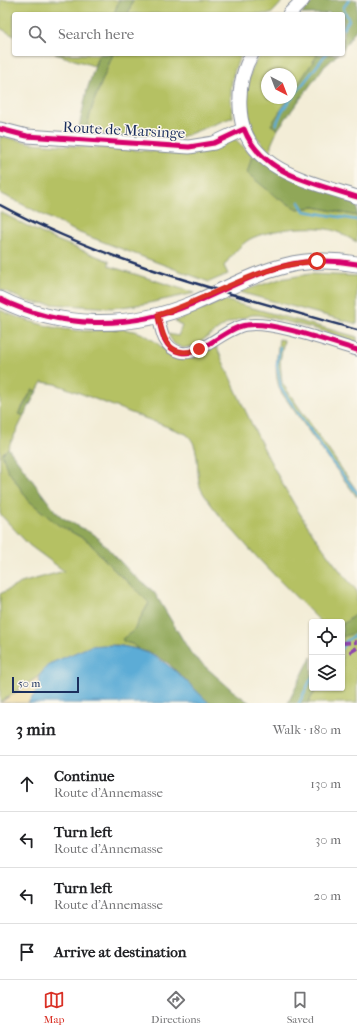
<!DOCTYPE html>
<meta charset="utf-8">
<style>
body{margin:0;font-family:"IM FELL French Canon",serif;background:#f6f6f6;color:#202124}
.controls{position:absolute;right:12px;bottom:12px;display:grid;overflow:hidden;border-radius:4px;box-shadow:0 1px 3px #0004}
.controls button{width:36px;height:36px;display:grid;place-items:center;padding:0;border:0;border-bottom:1px solid #e0e0e0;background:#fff;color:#202124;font:20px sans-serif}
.compass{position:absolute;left:261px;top:68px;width:36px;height:36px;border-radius:50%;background:#fff;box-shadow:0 1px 3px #0004;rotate:138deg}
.scale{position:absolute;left:12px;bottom:10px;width:67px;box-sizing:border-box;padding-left:4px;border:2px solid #1b2f5e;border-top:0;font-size:11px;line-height:14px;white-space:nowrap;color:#1b2f5e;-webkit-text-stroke:3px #fbf7ec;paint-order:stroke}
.stop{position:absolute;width:12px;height:12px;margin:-9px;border:3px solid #d93025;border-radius:50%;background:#fff}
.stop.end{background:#d93025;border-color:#fff;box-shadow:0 1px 4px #0008}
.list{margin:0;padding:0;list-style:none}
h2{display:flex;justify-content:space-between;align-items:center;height:52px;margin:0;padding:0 16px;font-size:17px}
h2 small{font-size:13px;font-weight:400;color:#757577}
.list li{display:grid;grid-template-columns:26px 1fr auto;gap:12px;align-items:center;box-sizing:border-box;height:56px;padding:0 16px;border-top:1px solid #e0e0e0}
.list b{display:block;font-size:15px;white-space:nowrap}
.list p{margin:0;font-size:13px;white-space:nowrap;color:#757577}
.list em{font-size:13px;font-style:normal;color:#757577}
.icon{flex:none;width:22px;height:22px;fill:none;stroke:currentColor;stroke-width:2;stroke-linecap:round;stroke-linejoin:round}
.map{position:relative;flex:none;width:357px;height:703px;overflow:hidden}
.search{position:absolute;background:#fff;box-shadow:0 1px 3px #0004;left:12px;right:12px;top:12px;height:44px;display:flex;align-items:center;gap:10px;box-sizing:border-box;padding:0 14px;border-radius:4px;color:#757577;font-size:15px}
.sheet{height:276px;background:#fff}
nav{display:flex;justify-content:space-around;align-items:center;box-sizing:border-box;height:56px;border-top:1px solid #e0e0e0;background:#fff;font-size:11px;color:#757577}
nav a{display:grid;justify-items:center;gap:2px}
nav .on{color:#d93025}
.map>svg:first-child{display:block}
</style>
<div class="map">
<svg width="357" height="703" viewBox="0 0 357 703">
<rect width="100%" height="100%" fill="#fbf7ec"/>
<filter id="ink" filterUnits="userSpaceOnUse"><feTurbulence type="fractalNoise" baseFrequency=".025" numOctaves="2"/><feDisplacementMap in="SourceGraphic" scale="8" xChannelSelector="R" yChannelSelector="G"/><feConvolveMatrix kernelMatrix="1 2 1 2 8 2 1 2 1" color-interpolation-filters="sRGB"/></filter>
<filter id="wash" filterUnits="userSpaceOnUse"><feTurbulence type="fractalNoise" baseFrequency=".012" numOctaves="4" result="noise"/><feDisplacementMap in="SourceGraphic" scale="16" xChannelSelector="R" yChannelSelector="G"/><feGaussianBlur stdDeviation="0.9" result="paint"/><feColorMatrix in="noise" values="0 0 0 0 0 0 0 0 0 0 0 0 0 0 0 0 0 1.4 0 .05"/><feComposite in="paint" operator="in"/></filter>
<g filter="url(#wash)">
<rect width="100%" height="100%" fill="#f3edd7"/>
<g fill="#b5c163" stroke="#687860">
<polygon points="0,0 119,0 114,14 14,14 14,36 0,28"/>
<polygon points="133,0 284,0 271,14 128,14"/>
<polygon points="55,54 99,54 94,66"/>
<path d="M113,54H242C230,74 229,95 233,117L179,138L85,133L94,101Z"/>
<path d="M261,54H318L291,95V74H267V98H289L271,125L278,129L271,145V153C265,146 258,140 253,131C241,108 245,74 261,54Z"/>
<path d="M0,136L31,143L179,153L194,152L235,139L252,155L290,204L297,209L315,207L357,216V242C350,239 343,234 335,231C314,224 270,229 250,239C240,245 230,257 224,266L228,274L209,282L77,232L0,193Z"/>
<polygon points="0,212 49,237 109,261 109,266 195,293 144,304 113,308 36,303 26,301 0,289"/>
<polygon points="310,274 357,276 357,324 239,292 280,279"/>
<polygon points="224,300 357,337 357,342 316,329 259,315 252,315 228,323 194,346 183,348 174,344 168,334 178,336 182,326 175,321"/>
<path d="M0,310C23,321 61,331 86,331C100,331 115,328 129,330C150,332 162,350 178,359L193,358L216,346C256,435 292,517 357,591V613L342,625V622H321C292,593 263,565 236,534C224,521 211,506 202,491C194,478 203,446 186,434L56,384L42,382L37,391L32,390L19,413L24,416L8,448L2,454L46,513L57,524L88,541L114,570L130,584L149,603L133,631L124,642L132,644L139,650L118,645L91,646L49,664L39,676L0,702V594L21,583L64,571L29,545L0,514Z"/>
<path d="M279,339L284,340L280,361L282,383L357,491V497L327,457L281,392C273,375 277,358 279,339Z"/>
<polygon points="355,631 357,632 357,703 308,703 317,688 342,688 342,637"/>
</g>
<g fill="#90a759" stroke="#566b5c">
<polygon points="119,0 133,0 128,14 114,14"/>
<polygon points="315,0 357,0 357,28 343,49 343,14 331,14 328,12 325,14 301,14"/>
<polygon points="99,54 113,54 94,101 85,133 78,132 87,90"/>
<polygon points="318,54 338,54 323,68 278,129 271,125 289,98 291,98 291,95"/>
<polygon points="252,155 357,201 357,216 315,207 297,209 276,197 247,173"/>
<polygon points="32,390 37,391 24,416 19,414"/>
<polygon points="8,448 55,511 63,518 95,535 132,574 154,592 192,655 233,691 250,703 209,703 168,663 151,653 139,650 132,644 124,642 122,639 133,631 149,603 130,584 114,570 88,541 57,524 29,501 7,469 2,454"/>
<polygon points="357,613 357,632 342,637 342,625"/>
<polygon points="311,657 312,688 317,688 308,703 288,703"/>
</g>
<polygon fill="#eeda9e" stroke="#84847e" points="39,676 40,687 28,703 0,703"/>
<path fill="#5cacd6" stroke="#3c6e9a" d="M103,645C156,645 173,669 209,703H28L40,687L39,676L49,664L91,646Z"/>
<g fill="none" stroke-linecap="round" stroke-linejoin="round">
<g stroke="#5cacd6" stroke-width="2.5">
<polyline points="343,29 349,20 343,8 349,0"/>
<polyline points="276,125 282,111 326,54"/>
<polyline points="299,202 304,211 357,220"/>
<polyline points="280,347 277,365 281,388 333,463 357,493"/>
<polyline points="342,648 346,641 357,634"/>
<polyline points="299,703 312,677"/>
</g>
</g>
</g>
<g filter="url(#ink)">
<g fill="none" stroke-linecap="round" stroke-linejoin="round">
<defs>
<path id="minor" d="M158,315C161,330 163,348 180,352C200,358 225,327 247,325C274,321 329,342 357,350"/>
<g id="tertiary">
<polyline points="289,14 303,0"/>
<path d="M252,54C242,71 239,87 240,107C242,170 309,181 357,197"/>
<polyline points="0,129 27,136 189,147 214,143 244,129"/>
</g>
<path id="secondary" d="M0,299C60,329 130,330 192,304C252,278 288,252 357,264"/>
</defs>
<use href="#minor" stroke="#878e9a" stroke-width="13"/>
<use href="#tertiary" stroke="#878e9a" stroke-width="15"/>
<use href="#secondary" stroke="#878e9a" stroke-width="17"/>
<use href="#minor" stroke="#fff" stroke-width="11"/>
<use href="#tertiary" stroke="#fff" stroke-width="13"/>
<use href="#secondary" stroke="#fff" stroke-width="15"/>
<path stroke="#1b2f5e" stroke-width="2.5" d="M0,205C111,265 236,295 357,330"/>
<g stroke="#8e44ad" stroke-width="4" stroke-dasharray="8 4" stroke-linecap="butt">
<polyline points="342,643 357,642"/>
<polyline points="350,652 357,648"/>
</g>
<defs>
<g id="cycleway">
<path d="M0,129L27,136L189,147L214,143L244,129C262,175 315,183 357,197"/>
<path d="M0,299C60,329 130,330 192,304C252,278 288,252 357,264"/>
<path d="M158,315C161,330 163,348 180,352C200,358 225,327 247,325C274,321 329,342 357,350"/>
</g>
</defs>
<use href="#cycleway" stroke="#fbf7ec" stroke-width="8"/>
<use href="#cycleway" stroke="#d6006c" stroke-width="5"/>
</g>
</g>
<g fill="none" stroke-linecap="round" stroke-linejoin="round" filter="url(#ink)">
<path stroke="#d93025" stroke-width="5" d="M199,349C169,360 163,340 158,315C212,298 259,264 317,261"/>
</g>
<g text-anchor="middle" stroke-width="3" stroke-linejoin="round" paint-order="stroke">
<g font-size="15" fill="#1b2f5e" stroke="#fbf7ec">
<text transform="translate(124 130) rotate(3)" y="5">Route de Marsinge</text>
</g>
</g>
</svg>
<div class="controls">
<button><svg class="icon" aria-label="locate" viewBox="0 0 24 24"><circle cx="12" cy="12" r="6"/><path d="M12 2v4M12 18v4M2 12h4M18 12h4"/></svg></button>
<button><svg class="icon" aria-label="layers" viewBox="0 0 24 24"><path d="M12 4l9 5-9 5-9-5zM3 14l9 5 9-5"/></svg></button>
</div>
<svg class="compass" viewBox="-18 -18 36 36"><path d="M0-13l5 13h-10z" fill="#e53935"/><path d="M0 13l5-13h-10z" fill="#757577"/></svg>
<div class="scale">50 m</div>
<div class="stop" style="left:317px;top:261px"></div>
<div class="stop end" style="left:199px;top:349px"></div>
<div class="search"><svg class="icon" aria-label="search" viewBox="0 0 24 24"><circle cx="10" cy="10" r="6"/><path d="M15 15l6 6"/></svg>Search here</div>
</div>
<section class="sheet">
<h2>3 min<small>Walk · 180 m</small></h2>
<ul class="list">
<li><svg class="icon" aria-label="ahead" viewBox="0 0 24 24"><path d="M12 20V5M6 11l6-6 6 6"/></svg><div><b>Continue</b><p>Route d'Annemasse</p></div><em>130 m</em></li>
<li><svg class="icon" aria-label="left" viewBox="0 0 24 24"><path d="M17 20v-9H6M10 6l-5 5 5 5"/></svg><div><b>Turn left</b><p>Route d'Annemasse</p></div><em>30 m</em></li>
<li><svg class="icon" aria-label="left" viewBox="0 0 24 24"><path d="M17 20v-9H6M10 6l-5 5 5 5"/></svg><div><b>Turn left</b><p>Route d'Annemasse</p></div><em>20 m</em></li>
<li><svg class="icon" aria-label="arrive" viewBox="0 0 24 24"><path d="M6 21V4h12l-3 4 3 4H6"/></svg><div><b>Arrive at destination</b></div></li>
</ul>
</section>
<nav>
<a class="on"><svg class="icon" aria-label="map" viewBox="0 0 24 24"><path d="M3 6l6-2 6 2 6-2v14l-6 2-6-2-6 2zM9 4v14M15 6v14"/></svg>Map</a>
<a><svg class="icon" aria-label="directions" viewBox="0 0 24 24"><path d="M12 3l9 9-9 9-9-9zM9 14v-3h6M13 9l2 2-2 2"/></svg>Directions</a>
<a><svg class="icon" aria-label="saved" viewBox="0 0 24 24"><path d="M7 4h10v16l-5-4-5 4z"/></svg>Saved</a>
</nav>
